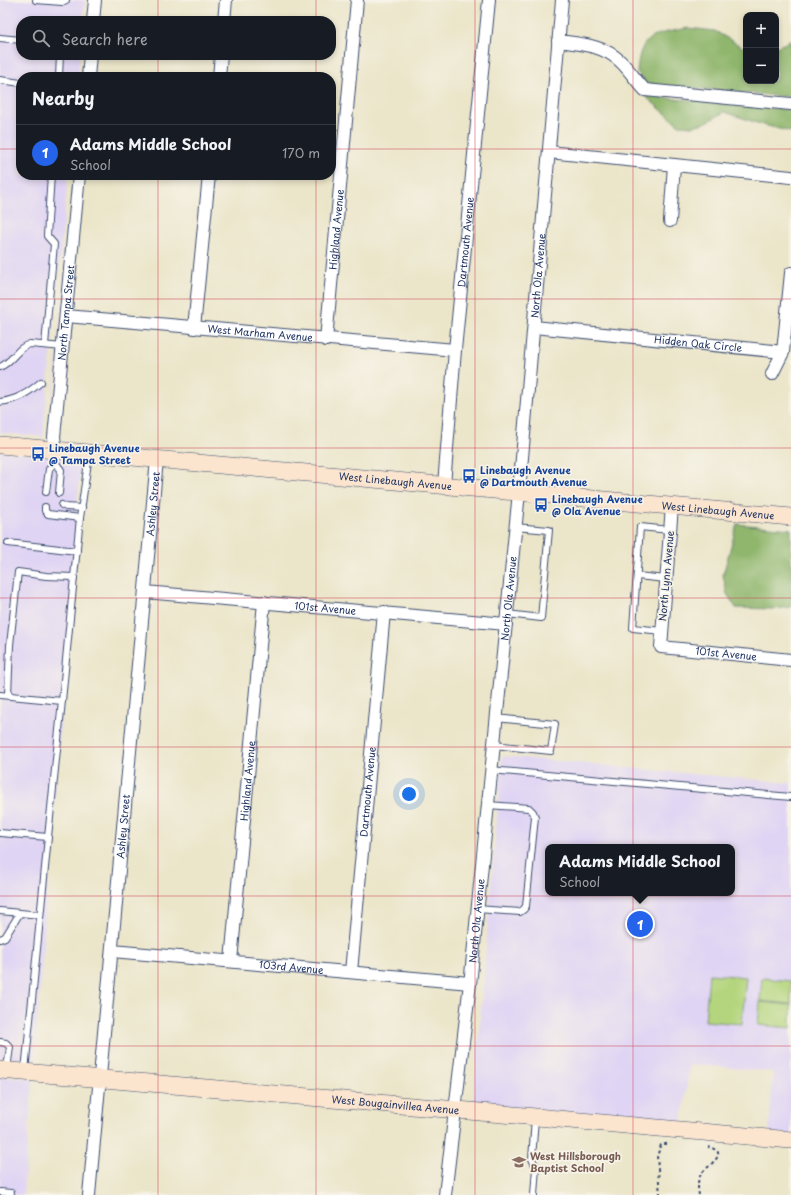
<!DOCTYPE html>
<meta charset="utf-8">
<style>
body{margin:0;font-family:"Playpen Sans",sans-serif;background:#242831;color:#f1f3f6}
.controls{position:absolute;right:12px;top:12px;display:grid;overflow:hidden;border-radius:8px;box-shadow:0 2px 6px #0003}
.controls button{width:36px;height:36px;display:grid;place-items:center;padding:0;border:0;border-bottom:1px solid #363941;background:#171b24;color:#f1f3f6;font:20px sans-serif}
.you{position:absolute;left:409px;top:794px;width:14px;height:14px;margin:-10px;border:3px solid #fff;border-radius:50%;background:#1a73e8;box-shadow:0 0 0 6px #1a73e833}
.badge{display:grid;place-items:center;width:26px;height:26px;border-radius:50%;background:#2563eb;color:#fff;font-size:13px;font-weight:700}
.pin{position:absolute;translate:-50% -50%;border:2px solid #fff;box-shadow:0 1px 4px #0006}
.popup{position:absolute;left:545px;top:844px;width:190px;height:52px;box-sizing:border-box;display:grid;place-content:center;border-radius:8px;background:#171b24;filter:drop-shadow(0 1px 3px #0005);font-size:13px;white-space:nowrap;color:#9ea1a6}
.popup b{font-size:15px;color:#f1f3f6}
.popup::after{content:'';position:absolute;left:50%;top:100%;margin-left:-8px;border:8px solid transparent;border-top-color:#171b24}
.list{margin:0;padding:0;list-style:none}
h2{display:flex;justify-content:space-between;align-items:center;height:52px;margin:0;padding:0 16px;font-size:17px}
h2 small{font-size:13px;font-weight:400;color:#9ea1a6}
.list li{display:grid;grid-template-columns:26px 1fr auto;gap:12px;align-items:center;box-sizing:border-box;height:56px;padding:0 16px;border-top:1px solid #363941}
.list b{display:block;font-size:15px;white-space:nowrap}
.list p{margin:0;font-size:13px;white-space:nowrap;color:#9ea1a6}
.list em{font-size:13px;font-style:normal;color:#9ea1a6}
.icon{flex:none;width:22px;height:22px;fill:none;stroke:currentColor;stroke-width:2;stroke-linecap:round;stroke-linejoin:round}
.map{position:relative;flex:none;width:791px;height:1195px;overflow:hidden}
.search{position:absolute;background:#171b24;box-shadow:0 2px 6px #0003;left:16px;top:16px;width:320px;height:44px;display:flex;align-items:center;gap:10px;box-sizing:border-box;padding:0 14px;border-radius:16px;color:#9ea1a6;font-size:15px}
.panel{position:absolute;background:#171b24;box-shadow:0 2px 6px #0003;left:16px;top:72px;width:320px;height:108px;border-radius:16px}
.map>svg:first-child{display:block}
</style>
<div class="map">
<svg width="791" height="1195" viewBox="0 0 791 1195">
<rect width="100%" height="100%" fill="#f7f3e8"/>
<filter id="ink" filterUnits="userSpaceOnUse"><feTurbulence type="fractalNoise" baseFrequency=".025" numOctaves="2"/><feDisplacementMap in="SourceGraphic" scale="8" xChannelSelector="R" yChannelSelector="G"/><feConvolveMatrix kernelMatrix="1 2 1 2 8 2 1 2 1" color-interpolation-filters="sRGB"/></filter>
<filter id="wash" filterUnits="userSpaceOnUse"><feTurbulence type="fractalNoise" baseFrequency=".012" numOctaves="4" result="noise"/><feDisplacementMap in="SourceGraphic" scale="16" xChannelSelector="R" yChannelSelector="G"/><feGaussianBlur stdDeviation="0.9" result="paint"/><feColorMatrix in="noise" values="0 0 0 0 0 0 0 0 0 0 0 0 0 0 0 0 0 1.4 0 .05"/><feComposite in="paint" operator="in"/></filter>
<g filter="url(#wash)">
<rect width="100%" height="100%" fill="#ebe5c9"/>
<g fill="#e0d4f4" fill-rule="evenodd">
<polygon points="0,0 85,0 83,21 21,21 21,55 80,55 78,77 21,77 21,175 68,175 43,437 0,433"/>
<polygon points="73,175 49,443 46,441 48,439"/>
<polygon points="0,451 81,459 34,1067 0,1064"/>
<path d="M502,756L791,783V1135L769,1133L773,1072L690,1064L681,1126L473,1105ZM548,847H732V893H548Z"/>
<polygon points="0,1076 33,1079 23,1195 0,1195"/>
</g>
<g fill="#b4d57d" stroke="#68826e">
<polygon points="709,974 746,977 742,1024 705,1021"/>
<polygon points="762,978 791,981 791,1004 760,1001"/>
<polygon points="760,1002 791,1005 791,1028 758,1025"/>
</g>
<g fill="#8fb66c" stroke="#557265">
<path d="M688,28L715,31L744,48H746V81H776V47L786,43L791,39V97L647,84L637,72C640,33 654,35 688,28Z"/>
<polygon points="645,96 791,110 791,132 760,124 725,112 705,123 693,126 679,125"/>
<polygon points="737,524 791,529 791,607 775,609 736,608 727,594 723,575"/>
</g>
</g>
<g filter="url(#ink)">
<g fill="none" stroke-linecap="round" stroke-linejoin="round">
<defs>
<g id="lane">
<polyline points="36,0 62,2 66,0"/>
<polyline points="0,38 21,40"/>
<polyline points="59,77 60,55"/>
<polyline points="0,80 21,83"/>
<polyline points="45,345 54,244 47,236 51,175"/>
<path d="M0,367C14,361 16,348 30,344L63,347"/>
<path d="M0,402C17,400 28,393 41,382"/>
<polyline points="56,452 55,462 61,470 59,493"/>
<polyline points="46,492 49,469 55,462"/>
<polyline points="62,505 66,507 82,508"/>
<polyline points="45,507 45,511 48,514 80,518"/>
<polyline points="8,543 77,551"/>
<polyline points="637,576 666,579"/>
<polyline points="74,577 80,518 89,455"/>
<polyline points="507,614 541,618 549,530 515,527"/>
<polyline points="662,631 633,628 640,527 670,530"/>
<polyline points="0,695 62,701 48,837"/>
<polyline points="8,695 10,645 18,572 46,576 74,577 62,701"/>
<polyline points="494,745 551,751 555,724 496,718"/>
<polyline points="491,770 791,797"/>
<polyline points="0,833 48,837 25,1071"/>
<polyline points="477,909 520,912 524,909 526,906 535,817 533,812 529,808 488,805"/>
<polyline points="0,911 20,913"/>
<polyline points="0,939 5,937 20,913 40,915"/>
<polyline points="0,1042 6,1043 10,1047 7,1069"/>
<polyline points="0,1192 11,1193"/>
<polyline points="534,1195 536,1167 532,1159 535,1118"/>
</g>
<g id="street">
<polyline points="93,21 95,0"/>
<polyline points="224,21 226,0"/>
<path d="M558,41C580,44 604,45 620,61C629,69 636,81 645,90L791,104"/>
<polyline points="88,77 90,55"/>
<polyline points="219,77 221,55"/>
<polyline points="549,152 791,177"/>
<polyline points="670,221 674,165"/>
<path id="s1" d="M66,316L455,350"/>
<path id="s2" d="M534,327L783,352L791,273"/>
<polyline points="194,328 209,175"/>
<path id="s3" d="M326,340L357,0"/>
<polyline points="772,374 783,352"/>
<path id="s4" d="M56,450L54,437L79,175"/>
<path id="s5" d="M444,485L455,350L489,0"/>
<path id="s6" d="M672,506L661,647L791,660"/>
<path id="s7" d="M145,592L506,624"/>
<path id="s8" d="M112,951L470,983"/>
<path id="s9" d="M231,961L264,602"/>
<path id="s10" d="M351,972L384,612"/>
<path id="s11" d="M89,1195L157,459"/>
<path id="s12" d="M445,1195L471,975L519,492L562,0"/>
</g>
<g id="secondary">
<path id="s13" d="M0,445L791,517"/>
<path id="s14" d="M0,1070L469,1111L791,1140"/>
</g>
</defs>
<use href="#lane" stroke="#3a4a6e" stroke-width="8"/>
<use href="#street" stroke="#3a4a6e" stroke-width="14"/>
<use href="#secondary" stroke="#3a4a6e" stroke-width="18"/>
<g stroke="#3a4a6e" stroke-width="2" stroke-dasharray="3 3" stroke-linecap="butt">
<polyline points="660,1195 657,1156 661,1145 670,1143"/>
<path d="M699,1195C698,1189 697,1181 700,1176C705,1166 733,1153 708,1147"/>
</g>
<use href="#lane" stroke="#fff" stroke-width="6"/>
<use href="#street" stroke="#fff" stroke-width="12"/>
<use href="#secondary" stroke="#fbe5cf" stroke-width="17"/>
</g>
</g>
<path fill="none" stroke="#d1495b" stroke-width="1" stroke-opacity="0.55" d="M158,0V21M316,0V21M475,0V1195M633,0V1195M158,55V77M316,55V77M0,149H21M331,149H791M158,175V1195M316,175V1195M0,299H791M0,448H791M0,598H791M0,747H791M0,896H791M0,1046H791"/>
<defs>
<symbol id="bus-bare" viewBox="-9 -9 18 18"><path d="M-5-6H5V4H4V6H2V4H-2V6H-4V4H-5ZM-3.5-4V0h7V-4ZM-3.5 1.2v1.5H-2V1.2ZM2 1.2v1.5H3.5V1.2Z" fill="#1a4fb4" stroke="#f7f3e8" stroke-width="2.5" paint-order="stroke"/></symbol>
<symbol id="school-bare" viewBox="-9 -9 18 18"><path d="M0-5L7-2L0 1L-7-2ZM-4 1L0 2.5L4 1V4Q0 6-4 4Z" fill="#8d6e63" stroke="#f7f3e8" stroke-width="2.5" paint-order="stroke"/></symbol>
</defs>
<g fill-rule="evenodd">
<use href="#bus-bare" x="28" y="444" width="20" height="20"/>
<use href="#bus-bare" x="459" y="466" width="20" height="20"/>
<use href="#bus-bare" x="531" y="495" width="20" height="20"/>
<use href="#school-bare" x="509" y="1152" width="20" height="20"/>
</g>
<g text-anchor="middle" stroke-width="3.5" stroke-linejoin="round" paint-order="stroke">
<g font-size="10" fill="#1b2f5e" stroke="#f7f3e8">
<text dy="4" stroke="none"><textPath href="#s3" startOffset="111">Highland Avenue</textPath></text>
<text dy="4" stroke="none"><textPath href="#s5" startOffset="244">Dartmouth Avenue</textPath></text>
<text dy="4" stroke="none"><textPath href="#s12" startOffset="924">North Ola Avenue</textPath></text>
<text dy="4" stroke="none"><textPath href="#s4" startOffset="138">North Tampa Street</textPath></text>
<text dy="4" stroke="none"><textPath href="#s1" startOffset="195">West Marham Avenue</textPath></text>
<text dy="4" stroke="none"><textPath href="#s2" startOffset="165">Hidden Oak Circle</textPath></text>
<text dy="4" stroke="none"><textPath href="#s13" startOffset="397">West Linebaugh Avenue</textPath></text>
<text dy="4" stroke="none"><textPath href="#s11" startOffset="694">Ashley Street</textPath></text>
<text dy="4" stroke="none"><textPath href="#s13" startOffset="721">West Linebaugh Avenue</textPath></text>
<text transform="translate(666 576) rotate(-85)" y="4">North Lynn Avenue</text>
<text dy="4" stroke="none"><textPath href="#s12" startOffset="600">North Ola Avenue</textPath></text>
<text dy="4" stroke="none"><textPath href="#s7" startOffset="181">101st Avenue</textPath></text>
<text dy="4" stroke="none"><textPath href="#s6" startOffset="207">101st Avenue</textPath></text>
<text dy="4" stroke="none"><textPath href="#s9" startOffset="181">Highland Avenue</textPath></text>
<text dy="4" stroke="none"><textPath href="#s10" startOffset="181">Dartmouth Avenue</textPath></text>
<text dy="4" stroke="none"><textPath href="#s11" startOffset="370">Ashley Street</textPath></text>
<text dy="4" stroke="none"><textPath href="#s12" startOffset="276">North Ola Avenue</textPath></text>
<text dy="4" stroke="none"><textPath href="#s8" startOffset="180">103rd Avenue</textPath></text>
<text dy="4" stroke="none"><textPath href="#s14" startOffset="397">West Bougainvillea Avenue</textPath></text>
</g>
<g font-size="10" font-weight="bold" fill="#164399" stroke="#f7f3e8" text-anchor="start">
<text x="49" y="452">Linebaugh Avenue<tspan x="49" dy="12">@ Tampa Street</tspan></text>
<text x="480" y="474">Linebaugh Avenue<tspan x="480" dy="12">@ Dartmouth Avenue</tspan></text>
<text x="552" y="503">Linebaugh Avenue<tspan x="552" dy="12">@ Ola Avenue</tspan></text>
</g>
<g font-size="10" font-weight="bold" fill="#785e54" stroke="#f7f3e8" text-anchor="start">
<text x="530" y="1160">West Hillsborough<tspan x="530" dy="12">Baptist School</tspan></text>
</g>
</g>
</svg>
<div class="controls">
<button>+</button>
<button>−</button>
</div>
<div class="you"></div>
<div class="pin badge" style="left:640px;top:924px">1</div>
<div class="popup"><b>Adams Middle School</b>School</div>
<div class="search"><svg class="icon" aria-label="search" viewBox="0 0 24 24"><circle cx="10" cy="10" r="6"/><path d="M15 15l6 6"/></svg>Search here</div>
<section class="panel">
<h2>Nearby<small></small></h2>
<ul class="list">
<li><span class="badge">1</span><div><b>Adams Middle School</b><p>School</p></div><em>170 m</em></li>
</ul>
</section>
</div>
